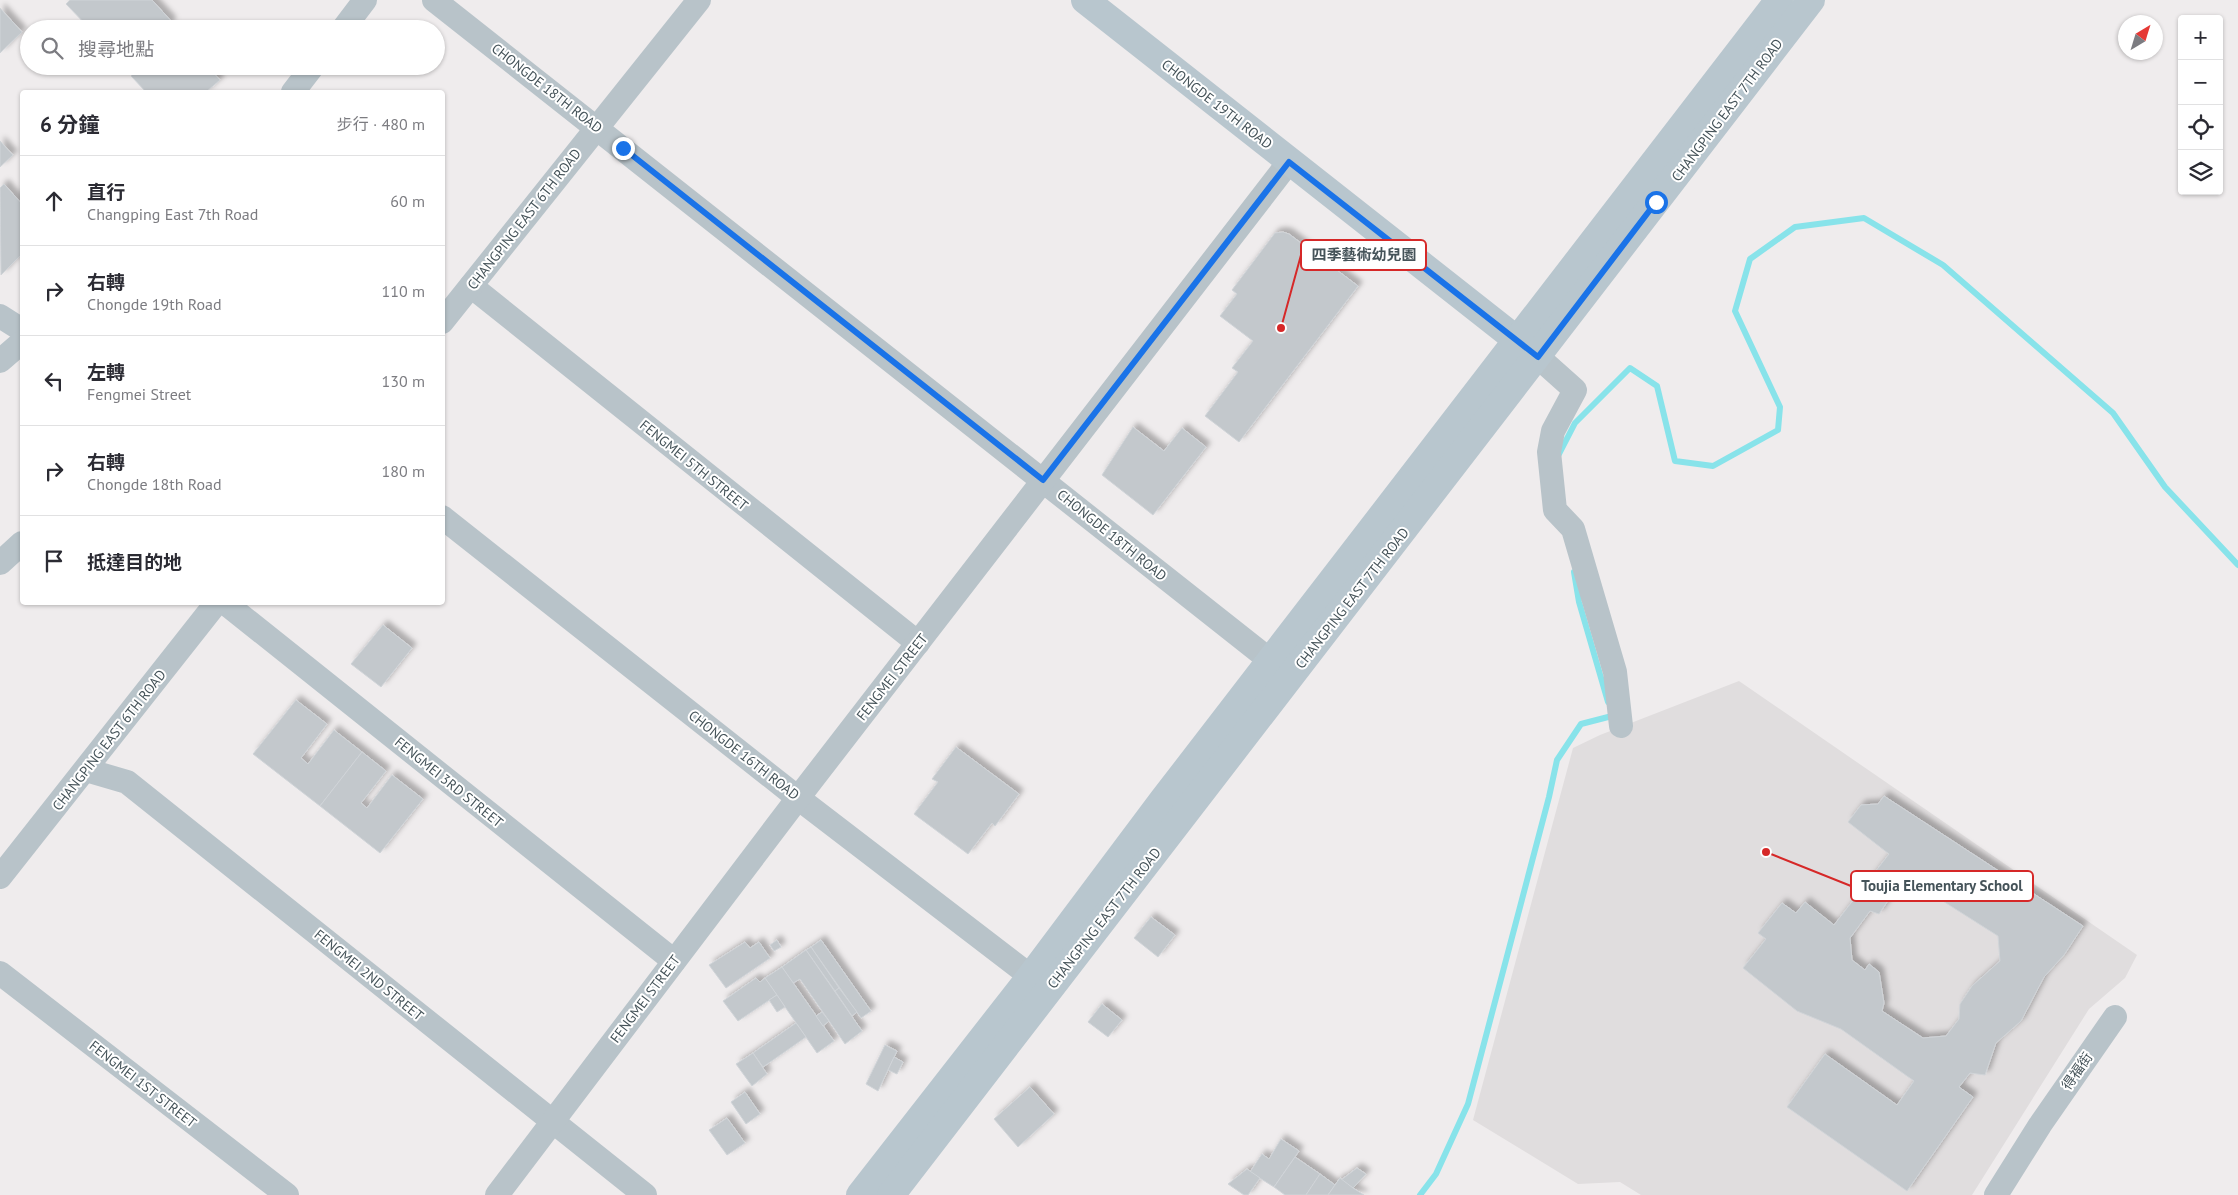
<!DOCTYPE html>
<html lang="zh-TW">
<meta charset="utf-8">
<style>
body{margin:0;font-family:"PT Sans","Noto Sans TC",sans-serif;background:#f7f7f7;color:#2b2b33}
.controls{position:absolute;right:15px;top:15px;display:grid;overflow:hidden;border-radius:5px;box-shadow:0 1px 4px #0004}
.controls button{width:45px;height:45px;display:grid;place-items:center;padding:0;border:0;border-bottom:1px solid #e1e1e2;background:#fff;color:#2b2b33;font:25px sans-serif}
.compass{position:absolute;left:2118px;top:15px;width:45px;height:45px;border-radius:50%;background:#fff;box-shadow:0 1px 4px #0004;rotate:38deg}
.stop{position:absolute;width:15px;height:15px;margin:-11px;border:4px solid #1a73e8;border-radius:50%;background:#fff}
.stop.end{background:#1a73e8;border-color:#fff;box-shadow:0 1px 5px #0008}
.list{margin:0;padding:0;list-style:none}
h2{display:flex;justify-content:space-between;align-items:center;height:65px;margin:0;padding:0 20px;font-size:21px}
h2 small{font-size:16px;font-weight:400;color:#7c7c81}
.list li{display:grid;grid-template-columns:32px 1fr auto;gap:15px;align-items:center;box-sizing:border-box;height:90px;padding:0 20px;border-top:1px solid #e1e1e2}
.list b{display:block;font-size:19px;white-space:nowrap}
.list p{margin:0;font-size:16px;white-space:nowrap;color:#7c7c81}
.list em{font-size:16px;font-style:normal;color:#7c7c81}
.icon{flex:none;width:28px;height:28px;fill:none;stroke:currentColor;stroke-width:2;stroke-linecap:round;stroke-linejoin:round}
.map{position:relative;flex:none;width:2238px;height:1195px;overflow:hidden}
.search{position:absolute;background:#fff;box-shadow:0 1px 4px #0004;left:20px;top:20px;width:425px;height:55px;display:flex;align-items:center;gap:12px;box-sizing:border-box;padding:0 18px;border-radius:28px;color:#7c7c81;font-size:19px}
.panel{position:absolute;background:#fff;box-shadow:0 1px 4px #0004;left:20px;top:90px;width:425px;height:515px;border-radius:5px}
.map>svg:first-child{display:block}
</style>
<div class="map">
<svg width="2238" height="1195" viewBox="0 0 2238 1195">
<defs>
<filter id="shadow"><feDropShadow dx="4.5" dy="-4.5" stdDeviation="2.5" flood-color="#0004"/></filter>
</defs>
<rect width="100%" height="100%" fill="#efeced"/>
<polygon fill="#e0ddde" points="1739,681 2137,955 2125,978 2089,1009 1972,1195 1641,1195 1620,1182 1578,1184 1473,1120 1573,748 1600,735"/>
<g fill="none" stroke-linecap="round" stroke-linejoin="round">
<g stroke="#88e3ea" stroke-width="6">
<polyline points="1558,456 1575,423 1630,368 1657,386 1675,461 1713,466 1778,430 1780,407 1735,311 1750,259 1795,227 1864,218 1943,265 2113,413 2165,487 2238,565"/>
<polyline points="1574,572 1579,602 1608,702"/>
<polyline points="1420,1195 1436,1174 1468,1104 1549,797 1557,760 1581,724 1612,716 1611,712"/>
</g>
</g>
<g fill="#c3c8cc" stroke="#d0d4d8" fill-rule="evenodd" filter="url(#shadow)">
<polygon points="70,0 152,0 172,22 165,29 90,29 66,4"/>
<polygon points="0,8 22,32 0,53"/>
<polygon points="141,66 207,66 220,80 206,92 146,92 131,76"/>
<polygon points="0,141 13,155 0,167"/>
<polygon points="4,184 22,204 22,254 1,275 0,188"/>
<polygon points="1283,232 1289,234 1358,286 1239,442 1205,416 1238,372 1232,368 1253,341 1220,316 1237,294 1232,290 1275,233"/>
<polygon points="1133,427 1164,451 1182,428 1206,447 1153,515 1102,475"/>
<polygon points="383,625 412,648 381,687 351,664"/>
<polygon points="296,700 327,724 301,758 308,764 334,730 362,752 320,806 253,754"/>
<polygon points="956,747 1019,794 995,826 992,823 968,854 914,814 938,782 932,779"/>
<polygon points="362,752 386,771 361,803 367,808 392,775 423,799 380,853 320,806"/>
<path d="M1884,796L2083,926L2064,955L2044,977L2021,1021L1996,1043L1985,1075L1970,1073L1959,1087L1973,1097L1907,1191L1787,1107L1825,1054L1897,1105L1914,1081L1841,1029L1797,1011L1743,968L1766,939L1758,933L1782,903L1796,913L1805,902L1834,925L1889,854L1848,822L1861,805L1878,804ZM1908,879L1998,936L2000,961L1972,986L1960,1004L1959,1019L1946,1036L1923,1038L1882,1011L1884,1003L1879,972L1869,964L1865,970L1852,960L1850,938L1870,911L1879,914L1893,893L1886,889L1892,883Z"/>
<polygon points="1151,917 1175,935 1158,957 1134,938"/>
<polygon points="777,940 781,947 774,951 770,945"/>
<polygon points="821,940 871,1011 861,1018 811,947"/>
<polygon points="745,942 750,948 759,942 770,958 726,988 709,965"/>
<polygon points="811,947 839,988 835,991 806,950"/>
<polygon points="806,950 862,1031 845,1044 800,979 793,983 782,967"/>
<polygon points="782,967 834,1041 817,1053 765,978"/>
<polygon points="756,978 760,982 765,978 777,995 738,1021 723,1001"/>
<polygon points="839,988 857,1012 852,1016 835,991"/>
<polygon points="777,995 785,1007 777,1012 769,1000"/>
<polygon points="1102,1004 1122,1020 1108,1037 1088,1022"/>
<polygon points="822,1012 829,1021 823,1026 816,1016"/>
<polygon points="796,1023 806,1037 763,1067 753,1053"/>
<polygon points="885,1045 897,1051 878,1091 866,1084"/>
<polygon points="753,1053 767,1074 752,1086 736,1064"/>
<polygon points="894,1057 903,1062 897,1074 888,1070"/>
<polygon points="1030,1087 1054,1114 1018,1147 994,1119"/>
<polygon points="745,1092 760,1114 746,1124 731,1102"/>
<polygon points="727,1118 745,1143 727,1155 709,1130"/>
<polygon points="1281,1139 1299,1151 1274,1187 1250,1172 1262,1154 1269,1159"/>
<polygon points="1295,1157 1320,1174 1306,1195 1285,1195 1274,1187"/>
<polygon points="1357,1168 1366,1174 1353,1188 1341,1180"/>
<polygon points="1247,1169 1260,1178 1248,1195 1244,1195 1228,1184"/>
<polygon points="1320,1174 1335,1185 1328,1195 1306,1195"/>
<polygon points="1340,1178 1353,1188 1364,1195 1328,1195"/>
</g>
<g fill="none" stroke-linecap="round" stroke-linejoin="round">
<g stroke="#b8c3c9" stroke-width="24">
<polyline points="434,0 1271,661"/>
<polyline points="343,29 365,0"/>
<polyline points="293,92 313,66"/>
<polyline points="471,286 918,643"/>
<polyline points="0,316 22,330"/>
<polyline points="442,322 699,0"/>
<polyline points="1538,357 1575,390 1553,431 1549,452 1555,510 1573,529 1615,672 1621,726"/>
<polyline points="0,361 22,342"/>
<polyline points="442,517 798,798 1046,988"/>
<polyline points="0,563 22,543"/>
<polyline points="224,602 674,961"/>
<polyline points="86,770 127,782 645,1195"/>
<polyline points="0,877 217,602"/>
<polyline points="0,973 287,1195"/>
<polyline points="497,1195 798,798 1289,162"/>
<polyline points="1996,1195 2040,1125 2115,1017"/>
</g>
<g stroke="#b8c6ce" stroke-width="28">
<polyline points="1085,0 1531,351"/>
<polyline points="860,1195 1031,976 1163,800 1779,0"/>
<polyline points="891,1195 1811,0"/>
</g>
</g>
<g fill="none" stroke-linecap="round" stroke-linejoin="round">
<polyline stroke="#1a73e8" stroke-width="6" points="623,148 1043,480 1289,162 1538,357 1656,202"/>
</g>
<g text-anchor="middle" stroke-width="4" stroke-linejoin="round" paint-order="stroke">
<g font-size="14" fill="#455359" stroke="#fff">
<text transform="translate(547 88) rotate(38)" y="5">CHONGDE 18TH ROAD</text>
<text transform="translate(1217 104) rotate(38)" y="5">CHONGDE 19TH ROAD</text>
<text transform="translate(1727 110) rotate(-53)" y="5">CHANGPING EAST 7TH ROAD</text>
<text transform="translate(524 219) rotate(-52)" y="5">CHANGPING EAST 6TH ROAD</text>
<text transform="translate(694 465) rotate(39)" y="5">FENGMEI 5TH STREET</text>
<text transform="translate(1112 535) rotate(39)" y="5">CHONGDE 18TH ROAD</text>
<text transform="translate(1352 598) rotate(-52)" y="5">CHANGPING EAST 7TH ROAD</text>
<text transform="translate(892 677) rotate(-52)" y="5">FENGMEI STREET</text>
<text transform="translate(109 740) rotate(-52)" y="5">CHANGPING EAST 6TH ROAD</text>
<text transform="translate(744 755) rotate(38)" y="5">CHONGDE 16TH ROAD</text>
<text transform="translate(449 782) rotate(39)" y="5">FENGMEI 3RD STREET</text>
<text transform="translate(1104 918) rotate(-52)" y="5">CHANGPING EAST 7TH ROAD</text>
<text transform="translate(369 975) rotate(39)" y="5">FENGMEI 2ND STREET</text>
<text transform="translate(645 999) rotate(-53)" y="5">FENGMEI STREET</text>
<text transform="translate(2077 1071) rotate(-55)" y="5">得福街</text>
<text transform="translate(143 1084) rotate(38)" y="5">FENGMEI 1ST STREET</text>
</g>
</g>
<path fill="none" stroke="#d62828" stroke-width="2" d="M1281 328L1301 255M1766 852L1851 886"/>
<g fill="#d62828" stroke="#fff" stroke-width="2">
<circle cx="1281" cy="328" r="5"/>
<circle cx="1766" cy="852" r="5"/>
</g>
<g fill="#fff" stroke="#d62828" stroke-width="2">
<rect x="1301" y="240" width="125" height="30" rx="5"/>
<rect x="1851" y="871" width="182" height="30" rx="5"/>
</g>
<g font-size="15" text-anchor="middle" font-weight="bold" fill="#455359">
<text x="1364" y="260">四季藝術幼兒園</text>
<text x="1942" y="891">Toujia Elementary School</text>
</g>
</svg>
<div class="controls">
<button>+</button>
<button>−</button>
<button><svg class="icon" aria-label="locate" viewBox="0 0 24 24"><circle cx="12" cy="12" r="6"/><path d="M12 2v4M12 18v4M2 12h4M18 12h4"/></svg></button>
<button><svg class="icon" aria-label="layers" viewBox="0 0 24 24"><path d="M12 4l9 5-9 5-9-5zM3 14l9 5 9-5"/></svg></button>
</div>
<svg class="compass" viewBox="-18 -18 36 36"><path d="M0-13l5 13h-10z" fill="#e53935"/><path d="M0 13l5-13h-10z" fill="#7c7c81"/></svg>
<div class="stop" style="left:1656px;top:202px"></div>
<div class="stop end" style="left:623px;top:148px"></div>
<div class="search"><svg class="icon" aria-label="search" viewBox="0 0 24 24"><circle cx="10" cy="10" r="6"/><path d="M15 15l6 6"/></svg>搜尋地點</div>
<section class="panel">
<h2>6 分鐘<small>步行 · 480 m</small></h2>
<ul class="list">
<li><svg class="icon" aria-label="ahead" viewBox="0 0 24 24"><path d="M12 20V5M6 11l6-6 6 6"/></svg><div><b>直行</b><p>Changping East 7th Road</p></div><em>60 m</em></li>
<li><svg class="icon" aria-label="right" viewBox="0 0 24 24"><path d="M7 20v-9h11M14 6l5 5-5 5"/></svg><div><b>右轉</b><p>Chongde 19th Road</p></div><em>110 m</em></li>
<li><svg class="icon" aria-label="left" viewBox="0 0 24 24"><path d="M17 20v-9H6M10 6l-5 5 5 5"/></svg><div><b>左轉</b><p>Fengmei Street</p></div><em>130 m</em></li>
<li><svg class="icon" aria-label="right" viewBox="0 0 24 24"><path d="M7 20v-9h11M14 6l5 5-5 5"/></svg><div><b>右轉</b><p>Chongde 18th Road</p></div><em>180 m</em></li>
<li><svg class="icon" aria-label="arrive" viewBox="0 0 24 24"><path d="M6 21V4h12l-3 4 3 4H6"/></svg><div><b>抵達目的地</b></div></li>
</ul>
</section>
</div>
